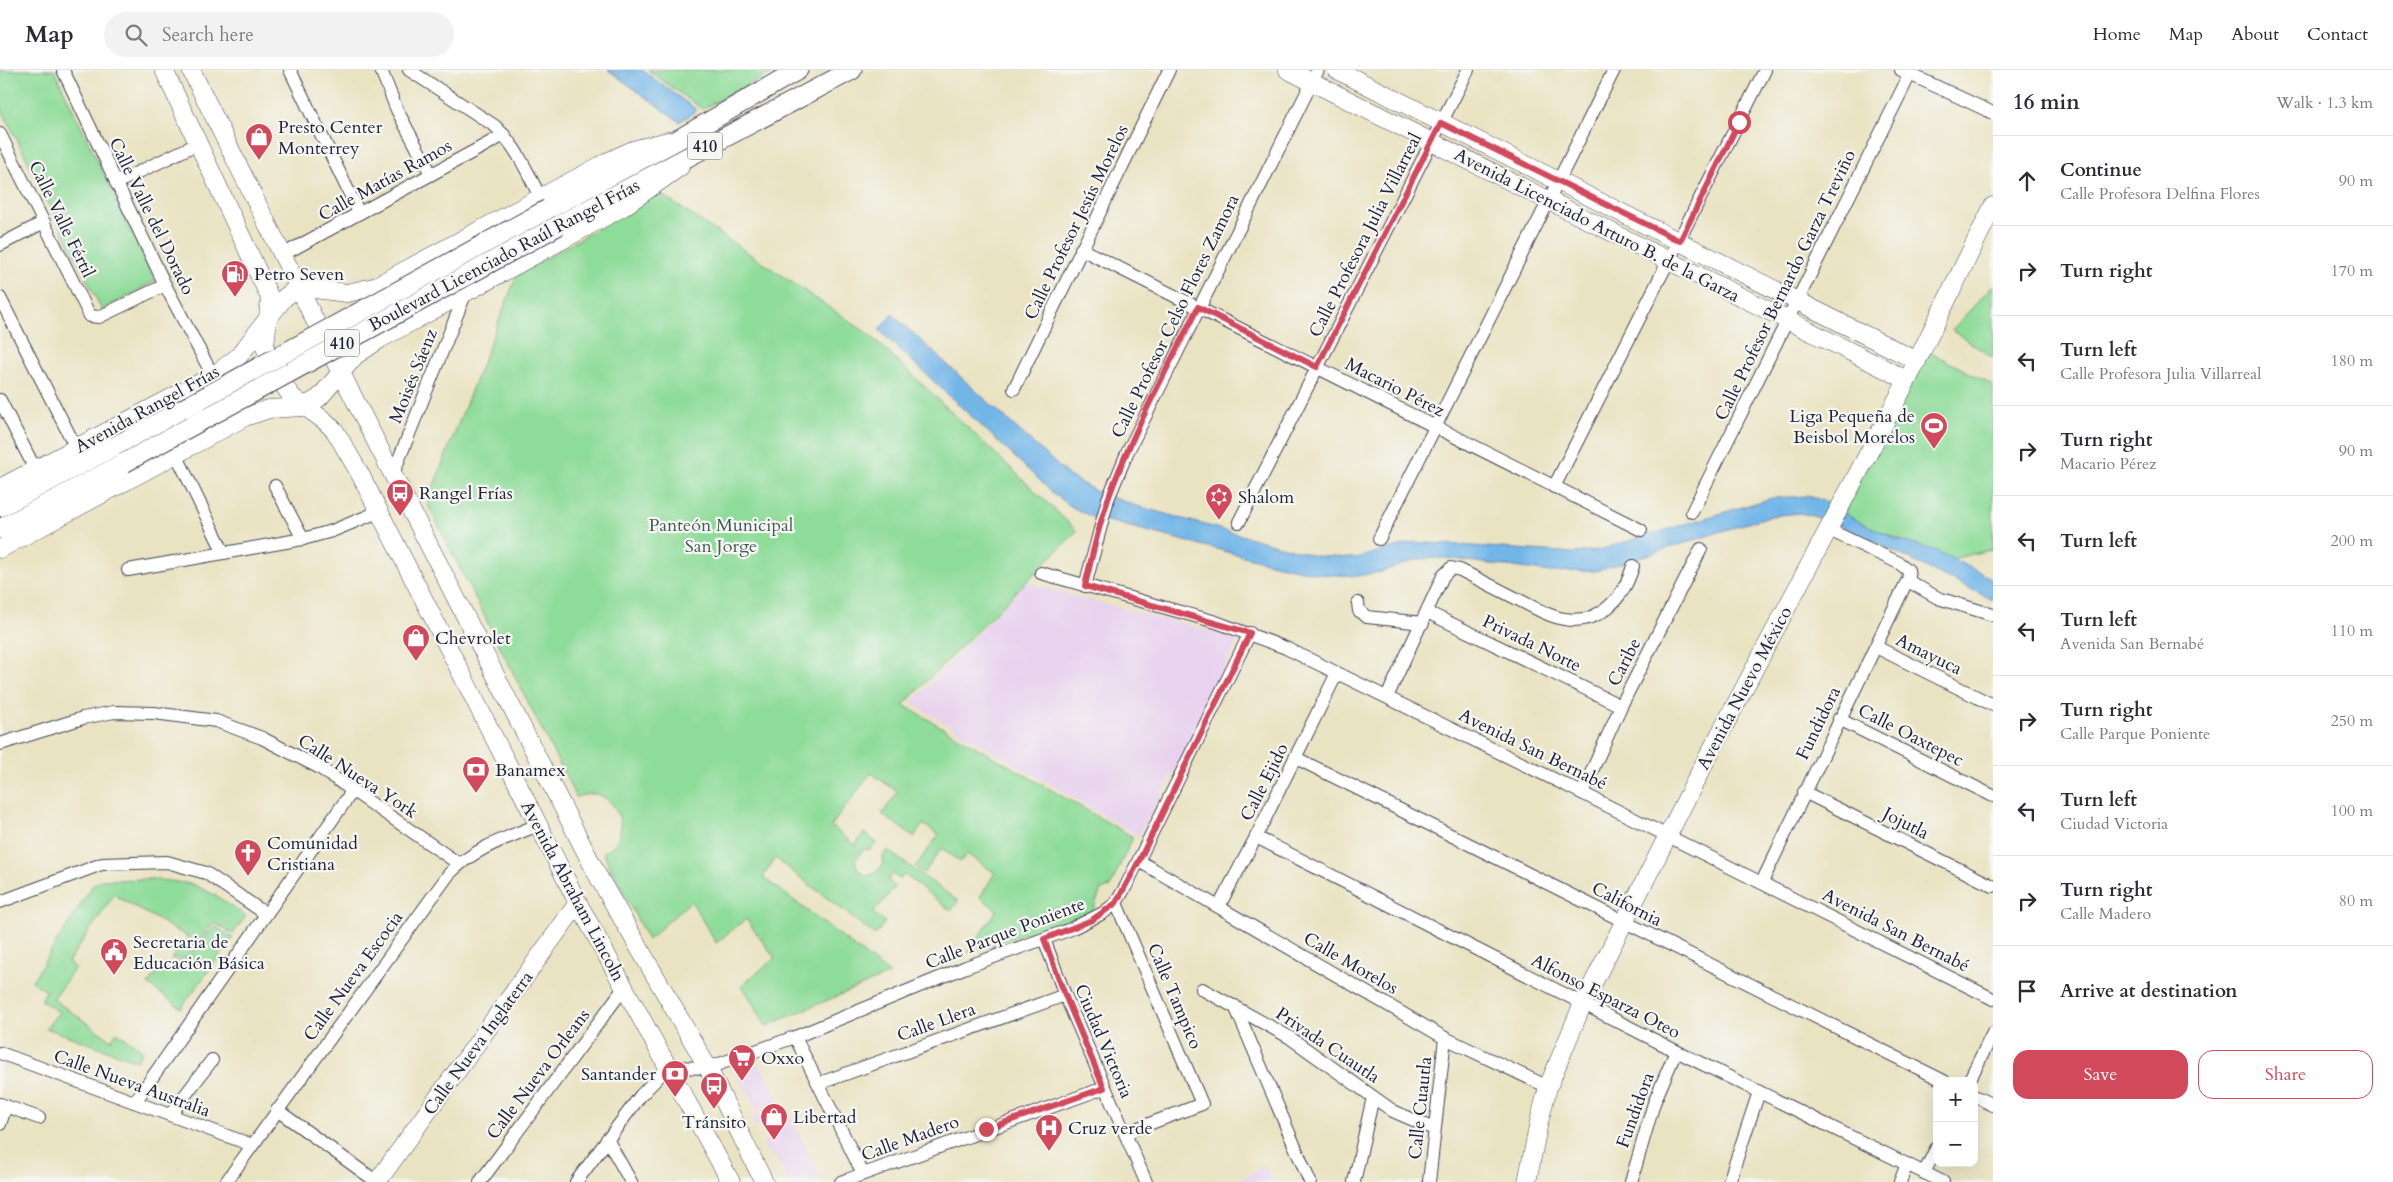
<!DOCTYPE html>
<meta charset="utf-8">
<style>
body{margin:0;font-family:Cardo,serif;background:#f2f2f3;color:#2b2b33}
.controls{position:absolute;right:15px;bottom:15px;display:grid;overflow:hidden;border-radius:10px;box-shadow:0 5px 20px #0002}
.controls button{width:45px;height:45px;display:grid;place-items:center;padding:0;border:0;border-bottom:1px solid #e1e1e2;background:#fff;color:#2b2b33;font:25px sans-serif}
.stop{position:absolute;width:15px;height:15px;margin:-11px;border:4px solid #d1495b;border-radius:50%;background:#fff}
.stop.end{background:#d1495b;border-color:#fff;box-shadow:0 1px 5px #0008}
.list{margin:0;padding:0;list-style:none}
h2{display:flex;justify-content:space-between;align-items:center;height:65px;margin:0;padding:0 20px;font-size:21px}
h2 small{font-size:16px;font-weight:400;color:#7c7c81}
.list li{display:grid;grid-template-columns:32px 1fr auto;gap:15px;align-items:center;box-sizing:border-box;height:90px;padding:0 20px;border-top:1px solid #e1e1e2}
.list b{display:block;font-size:19px;white-space:nowrap}
.list p{margin:0;font-size:16px;white-space:nowrap;color:#7c7c81}
.list em{font-size:16px;font-style:normal;color:#7c7c81}
.actions{display:flex;gap:10px;padding:15px 20px}
.actions a{flex:1;padding:11px 0;border:1px solid #d1495b;border-radius:15px;text-align:center;font-size:18px;color:#d1495b}
.actions .main{background:#d1495b;color:#fff}
.icon{flex:none;width:28px;height:28px;fill:none;stroke:currentColor;stroke-width:2;stroke-linecap:round;stroke-linejoin:round}
.map{position:relative;flex:none;width:1993px;height:1112px;overflow:hidden}
header{display:flex;align-items:center;gap:30px;box-sizing:border-box;height:70px;padding:0 25px;background:#fff;border-bottom:1px solid #e1e1e2}
header strong{font-size:24px}
nav{display:flex;gap:28px;margin-inline-start:auto;font-size:18px}
.search{width:350px;height:45px;background:#f2f2f3;display:flex;align-items:center;gap:12px;box-sizing:border-box;padding:0 18px;border-radius:28px;color:#7c7c81;font-size:19px}
main{display:flex}
aside{flex:1;background:#fff}
.map>svg:first-child{display:block}
</style>
<header>
<strong>Map</strong>
<div class="search"><svg class="icon" aria-label="search" viewBox="0 0 24 24"><circle cx="10" cy="10" r="6"/><path d="M15 15l6 6"/></svg>Search here</div>
<nav><a>Home</a><a>Map</a><a>About</a><a>Contact</a></nav>
</header>
<main>
<div class="map">
<svg width="1993" height="1112" viewBox="0 0 1993 1112">
<rect width="100%" height="100%" fill="#f6f6f2"/>
<filter id="ink" filterUnits="userSpaceOnUse"><feTurbulence type="fractalNoise" baseFrequency=".02" numOctaves="2"/><feDisplacementMap in="SourceGraphic" scale="10" xChannelSelector="R" yChannelSelector="G"/><feConvolveMatrix kernelMatrix="1 2 1 2 8 2 1 2 1" color-interpolation-filters="sRGB"/></filter>
<filter id="wash" filterUnits="userSpaceOnUse"><feTurbulence type="fractalNoise" baseFrequency=".0096" numOctaves="4" result="noise"/><feDisplacementMap in="SourceGraphic" scale="20" xChannelSelector="R" yChannelSelector="G"/><feGaussianBlur stdDeviation="1.12" result="paint"/><feColorMatrix in="noise" values="0 0 0 0 0 0 0 0 0 0 0 0 0 0 0 0 0 1.4 0 .05"/><feComposite in="paint" operator="in"/></filter>
<g filter="url(#wash)">
<rect width="100%" height="100%" fill="#eae3c2"/>
<g fill="#e8d2ee">
<polygon points="1027,512 1081,528 1239,568 1180,690 1138,766 911,633"/>
<polygon points="760,994 795,1056 820,1106 807,1112 788,1112 776,1086 770,1088 762,1073 769,1069 761,1055 755,1057 751,1049 760,1045 736,1003"/>
<polygon points="1265,1096 1272,1112 1242,1112 1240,1109"/>
</g>
<g fill="#8edc99" stroke="#587f6a">
<polygon points="0,0 54,0 155,211 102,240 0,36"/>
<polygon points="648,0 777,0 702,39"/>
<path d="M659,123L870,265L1077,461L903,635L1133,767L1110,817L1101,820L1092,842L968,883L997,840L980,827L995,803L967,784L960,792L942,778L924,803L915,797L939,765L923,754L914,767L882,744L898,722L871,703L831,756L855,775L864,763L877,773L871,779L863,780L855,790L857,799L866,806L874,804L883,795V786L887,780L958,831L951,841L904,804L900,809L892,804L888,810L895,817L873,843L885,852L875,865L775,788L763,807L890,904L766,956L742,915L775,888L746,849L716,873L691,831L648,870L603,783C609,779 617,774 619,766C625,749 613,728 596,724C591,723 582,726 576,727L427,433L517,205Z"/>
<polygon points="1993,215 1993,288 1952,260"/>
<polygon points="1924,279 1993,315 1993,479 1949,490 1843,446"/>
<polygon points="154,809 192,814 215,825 246,846 233,864 213,852 187,888 171,889 188,867 114,825 68,892 75,898 53,929 111,970 117,962 142,980 137,991 46,958 59,942 41,930 46,921 32,911 93,815 102,810"/>
<polygon points="214,856 233,868 181,938 148,914 163,894 188,890"/>
</g>
<g fill="#72b6e8" stroke="#4a6c92">
<polygon points="608,0 642,0 697,40 680,52"/>
<polygon points="892,244 1069,406 1099,423 1137,436 1316,486 1356,488 1414,472 1575,483 1599,480 1772,428 1808,426 1825,431 1854,449 1898,470 1937,481 1993,509 1993,530 1848,459 1816,447 1800,443 1770,446 1596,501 1551,502 1445,488 1419,489 1381,502 1357,506 1320,504 1278,495 1092,447 1072,437 1053,423 879,260"/>
</g>
</g>
<g filter="url(#ink)">
<g fill="none" stroke-linecap="round" stroke-linejoin="round">
<defs>
<g id="street">
<polyline points="63,0 165,215 213,306"/>
<polyline points="290,0 359,143"/>
<polyline points="381,0 397,40 431,104"/>
<path d="M409,0L495,56C516,76 527,101 540,127"/>
<polyline points="1901,0 1993,43"/>
<polyline points="0,64 90,246 99,247 165,215"/>
<polyline points="116,113 199,73"/>
<polyline points="0,175 44,152"/>
<polyline points="1081,179 1641,460"/>
<polyline points="282,185 504,65"/>
<polyline points="0,228 76,378"/>
<polyline points="1014,319 1169,0"/>
<polyline points="0,330 35,399"/>
<polyline points="176,384 224,483"/>
<polyline points="393,404 466,222"/>
<polyline points="275,416 303,469"/>
<polyline points="1554,417 1765,0"/>
<polyline points="1692,442 1912,0"/>
<polyline points="1239,452 1468,0"/>
<polyline points="1379,469 1614,0"/>
<polyline points="128,500 303,469 332,461 378,442"/>
<polyline points="1041,503 1216,552 1286,578 1582,723 1993,929"/>
<polyline points="1908,511 1938,528 1993,545"/>
<polyline points="1085,516 1108,429 1127,383 1318,0"/>
<polyline points="1358,533 1359,541 1367,547 1423,553"/>
<polyline points="1427,542 1621,636"/>
<polyline points="1876,577 1993,635"/>
<path d="M1387,627L1443,506L1451,498L1460,500C1482,511 1504,522 1525,533C1537,539 1550,547 1564,549C1600,555 1624,528 1633,496"/>
<polyline points="1839,649 1993,726"/>
<polyline points="0,674 83,648 114,642 154,643 216,651 262,668 320,698 459,794"/>
<polyline points="1296,688 1944,1011"/>
<polyline points="1804,722 1993,816"/>
<polyline points="1582,723 1621,636 1701,479"/>
<polyline points="1256,767 1676,981 1943,1112"/>
<polyline points="1139,791 1445,968 1548,1017"/>
<polyline points="1762,812 1909,507 1908,500 1899,493 1827,459"/>
<polyline points="0,832 102,794 167,792 206,803 266,844"/>
<polyline points="1116,833 1202,1034 1125,1063"/>
<polyline points="1219,836 1256,767 1337,603"/>
<polyline points="1044,869 1065,925 1146,1112"/>
<polyline points="1202,919 1289,967 1393,1041 1434,1059"/>
<polyline points="1235,936 1310,1112"/>
<polyline points="795,967 863,1104"/>
<polyline points="0,983 252,1075"/>
<polyline points="1969,1011 1993,963"/>
<polyline points="820,1013 1065,925"/>
<polyline points="1974,1026 1993,1035"/>
<polyline points="135,1032 353,720"/>
<polyline points="0,1034 39,1048"/>
<polyline points="277,1040 377,1112"/>
<polyline points="170,1045 212,990"/>
<polyline points="0,1054 6,1036"/>
<polyline points="607,1069 631,1112"/>
<polyline points="1924,1103 1937,1077"/>
<path d="M226,1112L449,804C473,779 506,768 538,755"/>
<polyline points="480,1112 624,918"/>
<polyline points="576,1112 641,1025 668,997 708,998 795,967 966,897 1071,859 1103,843 1116,833 1126,816 1250,563"/>
<polyline points="841,1112 1104,1018"/>
<polyline points="1354,1112 1373,1027"/>
<polyline points="1429,1112 1445,968"/>
<polyline points="1631,1112 1654,1033 1676,981"/>
<polyline points="1729,1112 1759,1022"/>
<polyline points="1900,1112 1907,1094"/>
</g>
<g id="secondary">
<polyline points="164,0 270,228 265,277 273,300 292,327 325,351 335,361 359,402 578,833 731,1112"/>
<polyline points="191,0 340,301 599,808 708,998 764,1112"/>
<polyline points="1288,0 1907,310"/>
<polyline points="1337,0 1917,291"/>
<polyline points="298,217 347,223 374,217 607,92 633,80 668,71"/>
<polyline points="0,418 213,306 238,287 284,228 298,217"/>
<polyline points="0,479 245,347 269,339 303,337 319,328 356,285 380,269 623,137 680,97"/>
<polyline points="377,1112 578,833"/>
<polyline points="1527,1112 1539,1052 1548,1017 1583,933 1704,694 1912,301 1993,136"/>
</g>
<g id="primary">
<polyline points="548,139 679,69 798,0"/>
<polyline points="559,155 852,0"/>
<polyline points="0,437 115,376"/>
<polyline points="0,459 124,393"/>
</g>
</defs>
<use href="#street" stroke="#403f4f" stroke-width="14"/>
<use href="#secondary" stroke="#403f4f" stroke-width="19"/>
<use href="#primary" stroke="#403f4f" stroke-width="21"/>
<use href="#street" stroke="#fff" stroke-width="12"/>
<use href="#secondary" stroke="#fff" stroke-width="18"/>
<use href="#primary" stroke="#fff" stroke-width="19"/>
<defs>
<g id="primary-bridge">
<polyline points="115,376 548,139"/>
<polyline points="124,393 559,155"/>
</g>
</defs>
<use href="#primary-bridge" stroke="#403f4f" stroke-width="21" stroke-linecap="butt"/>
<use href="#primary-bridge" stroke="#fff" stroke-width="19"/>
</g>
</g>
<g fill="none" stroke-linecap="round" stroke-linejoin="round" filter="url(#ink)">
<path stroke="#d1495b" stroke-width="6" d="M986,1059L1104,1018L1065,925L1044,869L1092,850L1116,833L1139,791L1250,563L1085,516C1093,481 1101,446 1114,413C1138,352 1169,295 1198,237L1317,297L1441,53L1680,171L1739,52"/>
</g>
<defs>
<symbol id="shop-pin" viewBox="-11 -11 22 30"><path d="M0 17L-7.5 6A9.5 9.5 0 1 1 7.5 6Z" fill="#d1495b" stroke="#f6f6f2"/><path d="M-5-2.5h2.3a2.7 3.5 0 0 1 5.4 0H5L5.5 6h-11ZM-1.5-2.5h3a1.5 2.3 0 0 0-3 0Z" fill="#fff"/></symbol>
<symbol id="fuel-pin" viewBox="-11 -11 22 30"><path d="M0 17L-7.5 6A9.5 9.5 0 1 1 7.5 6Z" fill="#d1495b" stroke="#f6f6f2"/><path d="M-5.5-6h7V0h2V4h1.3V-2.5L3-4.5l.8-.8L6-3V5H2.5V1h-1V6h-7ZM-4.2-4.7v3.2H.2V-4.7Z" fill="#fff"/></symbol>
<symbol id="stadium-pin" viewBox="-11 -11 22 30"><path d="M0 17L-7.5 6A9.5 9.5 0 1 1 7.5 6Z" fill="#d1495b" stroke="#f6f6f2"/><path d="M0-5a6.5 5 0 1 0 0 10a6.5 5 0 1 0 0-10ZM-3.5-1.8h7v3.6h-7Z" fill="#fff"/></symbol>
<symbol id="bus-pin" viewBox="-11 -11 22 30"><path d="M0 17L-7.5 6A9.5 9.5 0 1 1 7.5 6Z" fill="#d1495b" stroke="#f6f6f2"/><path d="M-5-6H5V4H4V6H2V4H-2V6H-4V4H-5ZM-3.5-4V0h7V-4ZM-3.5 1.2v1.5H-2V1.2ZM2 1.2v1.5H3.5V1.2Z" fill="#fff"/></symbol>
<symbol id="synagogue-pin" viewBox="-11 -11 22 30"><path d="M0 17L-7.5 6A9.5 9.5 0 1 1 7.5 6Z" fill="#d1495b" stroke="#f6f6f2"/><path d="M0-6.5L5.6 3.2H-5.6ZM0 6.5L5.6-3.2H-5.6Z" fill="#fff"/></symbol>
<symbol id="bank-pin" viewBox="-11 -11 22 30"><path d="M0 17L-7.5 6A9.5 9.5 0 1 1 7.5 6Z" fill="#d1495b" stroke="#f6f6f2"/><path d="M-6-4H6V4H-6ZM0-2.3a2.3 2.3 0 1 0 0 4.6a2.3 2.3 0 1 0 0-4.6Z" fill="#fff"/></symbol>
<symbol id="church-pin" viewBox="-11 -11 22 30"><path d="M0 17L-7.5 6A9.5 9.5 0 1 1 7.5 6Z" fill="#d1495b" stroke="#f6f6f2"/><path d="M-1.2-6h2.4v3.5h3.3v2.4h-3.3V6h-2.4V-.1h-3.3v-2.4h3.3Z" fill="#fff"/></symbol>
<symbol id="civic-pin" viewBox="-11 -11 22 30"><path d="M0 17L-7.5 6A9.5 9.5 0 1 1 7.5 6Z" fill="#d1495b" stroke="#f6f6f2"/><path d="M-.6-6.5H3V-4.5H.6V-3L4-1V1h2V6H-6V1h2V-1L-.6-3ZM-1.2 2.5V6h2.4V2.5Z" fill="#fff"/></symbol>
<symbol id="supermarket-pin" viewBox="-11 -11 22 30"><path d="M0 17L-7.5 6A9.5 9.5 0 1 1 7.5 6Z" fill="#d1495b" stroke="#f6f6f2"/><path d="M-6-5.5h2.5l.6 2H6L4.5 2H-2.5L-4.4-4H-6ZM-1.5 3.2a1.3 1.3 0 1 0 .1 0ZM3 3.2a1.3 1.3 0 1 0 .1 0Z" fill="#fff"/></symbol>
<symbol id="hospital-pin" viewBox="-11 -11 22 30"><path d="M0 17L-7.5 6A9.5 9.5 0 1 1 7.5 6Z" fill="#d1495b" stroke="#f6f6f2"/><path d="M-5-5h3v3.5h4V-5h3V5h-3V1.5h-4V5h-3Z" fill="#fff"/></symbol>
</defs>
<g fill-rule="evenodd">
<use href="#shop-pin" x="243" y="51" width="32" height="43"/>
<use href="#fuel-pin" x="219" y="188" width="32" height="43"/>
<use href="#stadium-pin" x="1918" y="340" width="32" height="43"/>
<use href="#bus-pin" x="384" y="407" width="32" height="43"/>
<use href="#synagogue-pin" x="1203" y="411" width="32" height="43"/>
<use href="#shop-pin" x="400" y="552" width="32" height="43"/>
<use href="#bank-pin" x="460" y="684" width="32" height="43"/>
<use href="#church-pin" x="232" y="767" width="32" height="43"/>
<use href="#civic-pin" x="98" y="866" width="32" height="43"/>
<use href="#supermarket-pin" x="726" y="972" width="32" height="43"/>
<use href="#bank-pin" x="659" y="988" width="32" height="43"/>
<use href="#bus-pin" x="698" y="1000" width="32" height="43"/>
<use href="#shop-pin" x="758" y="1031" width="32" height="43"/>
<use href="#hospital-pin" x="1033" y="1042" width="32" height="43"/>
</g>
<g text-anchor="middle" stroke-width="4.5" stroke-linejoin="round" paint-order="stroke">
<g fill="#f6f6f2" stroke="#626272" stroke-width="1">
<rect x="687.5" y="62.5" width="35" height="27" rx="4"/>
<rect x="324.5" y="259.5" width="35" height="27" rx="4"/>
</g>
<g font-size="16" font-weight="bold" fill="#22223b">
<text x="705" y="82">410</text>
<text x="342" y="279">410</text>
</g>
<g font-size="18" fill="#22223b" stroke="#f6f6f2" text-anchor="start">
<text x="278" y="63">Presto Center<tspan x="278" dy="21">Monterrey</tspan></text>
<text x="254" y="210">Petro Seven</text>
<text x="1915" y="352" text-anchor="end">Liga Pequeña de<tspan x="1915" dy="21">Beisbol Morelos</tspan></text>
<text x="419" y="429">Rangel Frías</text>
<text x="1238" y="433">Shalom</text>
<text x="435" y="574">Chevrolet</text>
<text x="495" y="706">Banamex</text>
<text x="267" y="779">Comunidad<tspan x="267" dy="21">Cristiana</tspan></text>
<text x="133" y="878">Secretaria de<tspan x="133" dy="21">Educación Básica</tspan></text>
<text x="761" y="994">Oxxo</text>
<text x="656" y="1010" text-anchor="end">Santander</text>
<text x="793" y="1053">Libertad</text>
<text x="714" y="1058" text-anchor="middle">Tránsito</text>
<text x="1068" y="1064">Cruz verde</text>
</g>
<g font-size="18" fill="#22223b" stroke="#f6f6f2">
<text transform="translate(385 110) rotate(-29)" y="6">Calle Matías Ramos</text>
<text transform="translate(152 146) rotate(64)" y="6">Calle Valle del Dorado</text>
<text transform="translate(62 149) rotate(64)" y="6">Calle Valle Fértil</text>
<text transform="translate(1076 152) rotate(-64)" y="6">Calle Profesor Jesús Morelos</text>
<text transform="translate(1597 155) rotate(27)" y="6">Avenida Licenciado Arturo B. de la Garza</text>
<text transform="translate(1365 165) rotate(-63)" y="6">Calle Profesora Julia Villarreal</text>
<text transform="translate(504 185) rotate(-28)" y="6">Boulevard Licenciado Raúl Rangel Frías</text>
<text transform="translate(1785 215) rotate(-64)" y="6">Calle Profesor Bernardo Garza Treviño</text>
<text transform="translate(1175 246) rotate(-64)" y="6">Calle Profesor Celso Flores Zamora</text>
<text transform="translate(413 306) rotate(-68)" y="6">Moisés Sáenz</text>
<text transform="translate(1395 317) rotate(27)" y="6">Macario Pérez</text>
<text transform="translate(147 339) rotate(-29)" y="6">Avenida Rangel Frías</text>
<text transform="translate(1532 573) rotate(26)" y="6">Privada Norte</text>
<text transform="translate(1929 584) rotate(26)" y="6">Amayuca</text>
<text transform="translate(1624 592) rotate(-63)" y="6">Caribe</text>
<text transform="translate(1744 618) rotate(-62)" y="6">Avenida Nuevo México</text>
<text transform="translate(1818 653) rotate(-64)" y="6">Fundidora</text>
<text transform="translate(1911 665) rotate(27)" y="6">Calle Oaxtepec</text>
<text transform="translate(1533 679) rotate(26)" y="6">Avenida San Bernabé</text>
<text transform="translate(358 706) rotate(33)" y="6">Calle Nueva York</text>
<text transform="translate(1264 712) rotate(-63)" y="6">Calle Ejido</text>
<text transform="translate(1906 753) rotate(27)" y="6">Jojutla</text>
<text transform="translate(573 821) rotate(62)" y="6">Avenida Abraham Lincoln</text>
<text transform="translate(1627 834) rotate(27)" y="6">California</text>
<text transform="translate(1896 860) rotate(27)" y="6">Avenida San Bernabé</text>
<text transform="translate(1005 863) rotate(-21)" y="6">Calle Parque Poniente</text>
<text transform="translate(1351 893) rotate(30)" y="6">Calle Morelos</text>
<text transform="translate(353 906) rotate(-54)" y="6">Calle Nueva Escocia</text>
<text transform="translate(1175 926) rotate(67)" y="6">Calle Tampico</text>
<text transform="translate(1606 926) rotate(27)" y="6">Alfonso Esparza Oteo</text>
<text transform="translate(936 952) rotate(-20)" y="6">Calle Llera</text>
<text transform="translate(1104 971) rotate(67)" y="6">Ciudad Victoria</text>
<text transform="translate(478 973) rotate(-54)" y="6">Calle Nueva Inglaterra</text>
<text transform="translate(1328 975) rotate(34)" y="6">Privada Cuautla</text>
<text transform="translate(538 1004) rotate(-53)" y="6">Calle Nueva Orleans</text>
<text transform="translate(132 1013) rotate(20)" y="6">Calle Nueva Australia</text>
<text transform="translate(1420 1038) rotate(-84)" y="6">Calle Cuautla</text>
<text transform="translate(1635 1040) rotate(-70)" y="6">Fundidora</text>
<text transform="translate(910 1068) rotate(-20)" y="6">Calle Madero</text>
</g>
<g font-size="18" fill="#425a57" stroke="#f6f6f2">
<text x="721" y="461">Panteón Municipal<tspan x="721" dy="21">San Jorge</tspan></text>
</g>
</g>
</svg>
<div class="controls">
<button>+</button>
<button>−</button>
</div>
<div class="stop" style="left:1739px;top:52px"></div>
<div class="stop end" style="left:986px;top:1059px"></div>
</div>
<aside>
<h2>16 min<small>Walk · 1.3 km</small></h2>
<ul class="list">
<li><svg class="icon" aria-label="ahead" viewBox="0 0 24 24"><path d="M12 20V5M6 11l6-6 6 6"/></svg><div><b>Continue</b><p>Calle Profesora Delfina Flores</p></div><em>90 m</em></li>
<li><svg class="icon" aria-label="right" viewBox="0 0 24 24"><path d="M7 20v-9h11M14 6l5 5-5 5"/></svg><div><b>Turn right</b></div><em>170 m</em></li>
<li><svg class="icon" aria-label="left" viewBox="0 0 24 24"><path d="M17 20v-9H6M10 6l-5 5 5 5"/></svg><div><b>Turn left</b><p>Calle Profesora Julia Villarreal</p></div><em>180 m</em></li>
<li><svg class="icon" aria-label="right" viewBox="0 0 24 24"><path d="M7 20v-9h11M14 6l5 5-5 5"/></svg><div><b>Turn right</b><p>Macario Pérez</p></div><em>90 m</em></li>
<li><svg class="icon" aria-label="left" viewBox="0 0 24 24"><path d="M17 20v-9H6M10 6l-5 5 5 5"/></svg><div><b>Turn left</b></div><em>200 m</em></li>
<li><svg class="icon" aria-label="left" viewBox="0 0 24 24"><path d="M17 20v-9H6M10 6l-5 5 5 5"/></svg><div><b>Turn left</b><p>Avenida San Bernabé</p></div><em>110 m</em></li>
<li><svg class="icon" aria-label="right" viewBox="0 0 24 24"><path d="M7 20v-9h11M14 6l5 5-5 5"/></svg><div><b>Turn right</b><p>Calle Parque Poniente</p></div><em>250 m</em></li>
<li><svg class="icon" aria-label="left" viewBox="0 0 24 24"><path d="M17 20v-9H6M10 6l-5 5 5 5"/></svg><div><b>Turn left</b><p>Ciudad Victoria</p></div><em>100 m</em></li>
<li><svg class="icon" aria-label="right" viewBox="0 0 24 24"><path d="M7 20v-9h11M14 6l5 5-5 5"/></svg><div><b>Turn right</b><p>Calle Madero</p></div><em>80 m</em></li>
<li><svg class="icon" aria-label="arrive" viewBox="0 0 24 24"><path d="M6 21V4h12l-3 4 3 4H6"/></svg><div><b>Arrive at destination</b></div></li>
</ul>
<div class="actions"><a class="main">Save</a><a>Share</a></div>
</aside>
</main>
